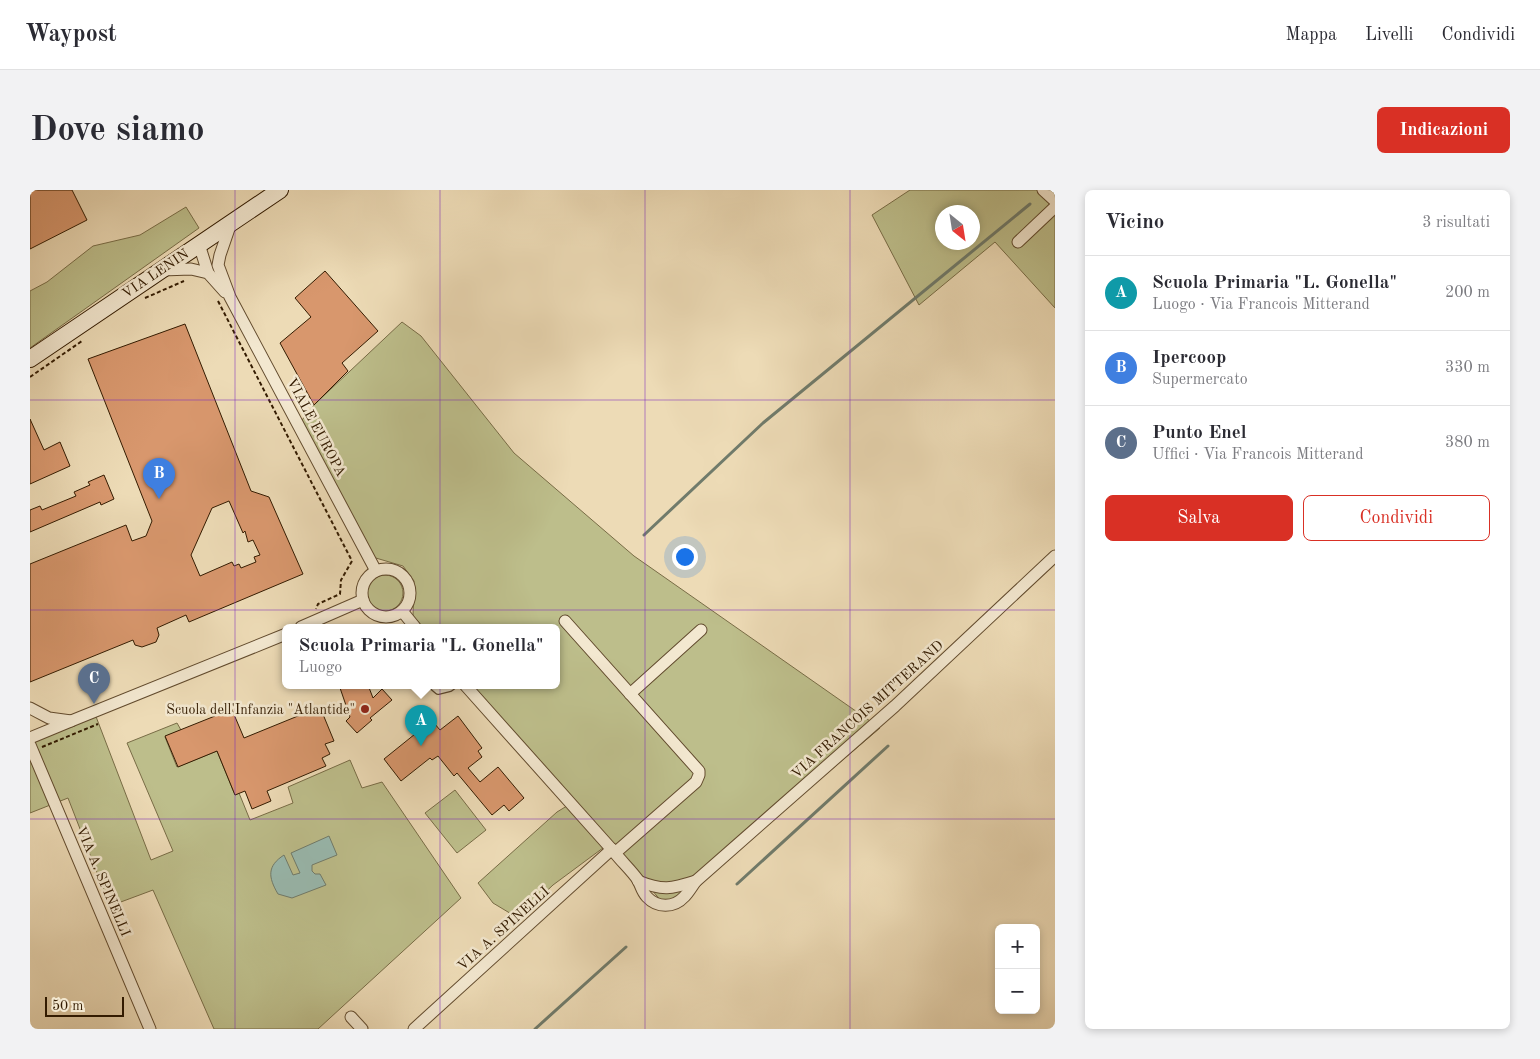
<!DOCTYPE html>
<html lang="it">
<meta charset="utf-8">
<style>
body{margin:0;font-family:"Old Standard TT",serif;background:#f2f2f3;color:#2b2b33}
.controls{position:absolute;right:15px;bottom:15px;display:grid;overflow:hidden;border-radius:8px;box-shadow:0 2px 8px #0003}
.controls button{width:45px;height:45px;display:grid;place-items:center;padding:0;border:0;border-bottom:1px solid #e1e1e2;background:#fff;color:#2b2b33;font:25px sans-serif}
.compass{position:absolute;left:905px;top:15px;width:45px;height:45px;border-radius:50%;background:#fff;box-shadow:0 2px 8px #0003;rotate:150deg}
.scale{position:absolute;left:15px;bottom:12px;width:79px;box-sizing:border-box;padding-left:5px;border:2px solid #331b01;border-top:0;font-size:14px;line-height:18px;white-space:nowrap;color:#331b01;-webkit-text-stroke:4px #f3e8d0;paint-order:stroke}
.you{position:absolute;left:654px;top:366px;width:18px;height:18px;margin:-12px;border:4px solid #fff;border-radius:50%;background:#1a73e8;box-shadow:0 0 0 8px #1a73e833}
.badge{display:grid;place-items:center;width:32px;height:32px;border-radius:50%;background:#d93025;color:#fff;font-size:16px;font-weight:700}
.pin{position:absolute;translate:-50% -41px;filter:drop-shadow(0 1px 2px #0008)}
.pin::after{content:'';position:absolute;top:26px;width:18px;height:15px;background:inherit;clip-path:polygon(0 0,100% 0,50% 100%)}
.popup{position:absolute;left:252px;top:434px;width:278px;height:65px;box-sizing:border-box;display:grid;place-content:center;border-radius:8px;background:#fff;filter:drop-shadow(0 1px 4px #0005);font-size:16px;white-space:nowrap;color:#7c7c81}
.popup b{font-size:19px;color:#2b2b33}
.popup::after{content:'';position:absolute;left:50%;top:100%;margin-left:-10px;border:10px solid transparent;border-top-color:#fff}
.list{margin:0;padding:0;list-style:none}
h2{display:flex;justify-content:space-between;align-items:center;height:65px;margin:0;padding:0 20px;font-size:21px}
h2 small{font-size:16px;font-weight:400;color:#7c7c81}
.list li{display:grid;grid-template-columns:32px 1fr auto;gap:15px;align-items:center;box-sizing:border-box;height:75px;padding:0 20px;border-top:1px solid #e1e1e2}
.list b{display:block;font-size:19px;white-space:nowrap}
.list p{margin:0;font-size:16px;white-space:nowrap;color:#7c7c81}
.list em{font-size:16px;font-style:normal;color:#7c7c81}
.actions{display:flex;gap:10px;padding:15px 20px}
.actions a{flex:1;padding:11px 0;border:1px solid #d93025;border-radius:8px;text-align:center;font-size:18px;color:#d93025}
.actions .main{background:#d93025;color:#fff}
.map{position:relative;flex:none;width:1025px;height:839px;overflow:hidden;border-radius:8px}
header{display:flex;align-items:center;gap:30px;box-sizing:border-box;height:70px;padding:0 25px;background:#fff;border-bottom:1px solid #e1e1e2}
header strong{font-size:24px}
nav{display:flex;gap:28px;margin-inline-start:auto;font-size:18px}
.intro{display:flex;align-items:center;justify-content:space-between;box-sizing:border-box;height:120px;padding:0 30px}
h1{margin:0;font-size:35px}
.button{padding:12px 22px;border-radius:8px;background:#d93025;color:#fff;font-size:18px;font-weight:700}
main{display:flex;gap:30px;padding:0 30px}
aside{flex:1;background:#fff;border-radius:8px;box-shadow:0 2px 8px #0003}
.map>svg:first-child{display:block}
</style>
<header>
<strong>Waypost</strong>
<nav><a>Mappa</a><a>Livelli</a><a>Condividi</a></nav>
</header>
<div class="intro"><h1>Dove siamo</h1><a class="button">Indicazioni</a></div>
<main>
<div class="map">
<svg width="1025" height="839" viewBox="0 0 1025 839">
<rect width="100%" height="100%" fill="#eddbb6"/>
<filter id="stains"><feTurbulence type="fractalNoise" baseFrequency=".004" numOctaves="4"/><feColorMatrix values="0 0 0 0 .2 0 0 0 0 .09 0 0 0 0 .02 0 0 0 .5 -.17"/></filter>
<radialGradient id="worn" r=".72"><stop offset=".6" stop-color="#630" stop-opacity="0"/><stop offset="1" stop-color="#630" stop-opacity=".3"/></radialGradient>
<g fill="#bdbe8b" stroke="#786c46" fill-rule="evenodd">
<path d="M880,0H1025V118L965,52L889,115L842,25ZM912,22H942V52H912Z"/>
<polygon points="156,17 169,38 0,158 0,101 17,92 63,56 110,45"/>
<polygon points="372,132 391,146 484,263 604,366 850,538 638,719 581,652 523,695 488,728 463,713 448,693 527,622 545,611 439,495 526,495 526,437 393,437 383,426 384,391 373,376 339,366 272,230 284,215"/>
<circle cx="355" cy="403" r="18"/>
<polygon points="65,524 121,670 143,661 97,553 147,533 151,540 135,547 147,577 187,561 205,605 209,603 220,630 263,613 258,597 320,570 332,598 352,592 431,708 288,839 184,839 123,700 80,716 38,608 0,623 0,552"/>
<polygon points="425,600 456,640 427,663 395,623"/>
</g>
<path fill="#99bbb1" stroke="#707b6b" d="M299,646L307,665L282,675V681L285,684H290L296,695L262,708L248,704C238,687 237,676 254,665L263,685L270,683L261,663Z"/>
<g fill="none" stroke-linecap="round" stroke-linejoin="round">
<g stroke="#707b6b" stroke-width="3">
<polyline points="614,345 733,233 1000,14"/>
<polyline points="707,694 858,556"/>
<polyline points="505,839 596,757"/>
</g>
</g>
<g fill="#d8976d" stroke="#331b01" fill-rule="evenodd">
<polygon points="0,0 42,0 57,30 0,59"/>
<polygon points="295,81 348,141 312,173 318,181 284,215 250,153 281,127 265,108"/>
<path d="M155,134L221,301L239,307L273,384L159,432L156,425L127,438L129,445L126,452L112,457L105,455L103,450L0,492V374L96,335L102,351L116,346L122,331L58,169ZM199,311L213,343L215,341L218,352L223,350L230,365L224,367L226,372L211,378L209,374L204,376L202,372L170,386L161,365L182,318Z"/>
<polygon points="0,229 14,260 30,252 40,276 0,294"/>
<polygon points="74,285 84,309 71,315 70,312 0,342 0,320 10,316 12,320 46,306 44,302 60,295 58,292"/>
<polygon points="309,495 338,495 343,508 352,499 362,510 340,528 342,530 327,543 316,531 320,527"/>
<polygon points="200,515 214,548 290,517 304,551 295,554 300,564 292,568 296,576 237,601 241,611 222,619 215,601 205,605 187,561 148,577 135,546 185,526 183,522"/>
<polygon points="428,526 452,558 448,561 452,567 438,578 450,592 468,577 494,608 479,621 474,615 462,625 427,583 424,586 408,566 402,570 400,568 371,591 354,569 390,540 387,536 399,527 410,540"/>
</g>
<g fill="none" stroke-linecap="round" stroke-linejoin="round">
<defs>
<polyline id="lane" points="401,495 408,501 420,498 424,495"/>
<g id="street">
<polyline points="1013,0 1025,11"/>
<polyline points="201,33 190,65 188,75 200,107 346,381"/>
<polyline points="988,52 1025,17"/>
<polyline points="169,54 178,83"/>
<polyline points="132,80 161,79 178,83 195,102"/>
<circle cx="356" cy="403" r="24"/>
<polyline points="372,421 385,437"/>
<polyline points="535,431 669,581 669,585 666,592 585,663"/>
<polyline points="271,437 333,410"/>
<path d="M435,495L585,663C592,672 601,680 608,690C611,696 612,702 617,707C627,718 644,718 654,707C659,702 662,696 666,691L865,516L1025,366"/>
<polyline points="600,504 671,440"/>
<polyline points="0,518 19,528 41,531 0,548"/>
<polyline points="41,531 256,444"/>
<polyline points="0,555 120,839"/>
<path d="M608,691C633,701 641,699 666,691"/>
<polyline points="321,827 332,839"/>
<polyline points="384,839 582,659"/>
</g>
<polyline id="secondary" points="0,169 250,0"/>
</defs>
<use href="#lane" stroke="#624b2e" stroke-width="8"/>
<use href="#street" stroke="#624b2e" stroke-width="13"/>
<use href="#secondary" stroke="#331b01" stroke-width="18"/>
<g stroke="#331b01" stroke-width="2" stroke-dasharray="4 2.5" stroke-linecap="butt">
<polyline points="115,108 154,91"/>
<polyline points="188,111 322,371 311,390 310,404 288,414 286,419"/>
<polyline points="0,187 52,151"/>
<polyline points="12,557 68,534"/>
</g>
<use href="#lane" stroke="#f3e8d0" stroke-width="5.5"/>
<use href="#street" stroke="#f3e8d0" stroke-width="11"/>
<use href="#secondary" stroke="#f3e8d0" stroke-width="16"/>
</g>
<path fill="none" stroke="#7b2cbf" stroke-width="1" stroke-opacity="0.55" d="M205,0V839M410,0V839M615,0V839M820,0V839M0,210H1025M0,420H1025M0,629H1025"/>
<circle fill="#8f2418" stroke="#f3e8d0" stroke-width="2" cx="335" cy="519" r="5"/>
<g text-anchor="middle" stroke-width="5" stroke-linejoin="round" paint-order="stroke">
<g font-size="14" fill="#331b01" stroke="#f3e8d0">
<text transform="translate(125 83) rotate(-34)" y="5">VIA LENIN</text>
<text transform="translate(287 237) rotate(62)" y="5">VIALE EUROPA</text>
<text transform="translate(837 519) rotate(-42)" y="5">VIA FRANCOIS MITTERAND</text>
<text transform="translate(74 691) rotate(67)" y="5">VIA A. SPINELLI</text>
<text transform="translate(473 738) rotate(-42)" y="5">VIA A. SPINELLI</text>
</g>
<g font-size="14" fill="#331b01" stroke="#f3e8d0" text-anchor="end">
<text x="325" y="524">Scuola dell'Infanzia "Atlantide"</text>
</g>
</g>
<rect width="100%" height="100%" filter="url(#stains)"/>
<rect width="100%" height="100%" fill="url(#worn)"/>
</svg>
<div class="controls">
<button>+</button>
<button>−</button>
</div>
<svg class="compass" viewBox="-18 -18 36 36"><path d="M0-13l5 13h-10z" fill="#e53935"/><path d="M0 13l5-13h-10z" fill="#7c7c81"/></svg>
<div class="scale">50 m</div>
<div class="you"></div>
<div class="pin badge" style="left:391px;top:556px;background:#0f9aa8">A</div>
<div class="popup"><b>Scuola Primaria &quot;L. Gonella&quot;</b>Luogo</div>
<div class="pin badge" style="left:129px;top:309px;background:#3f7fe0">B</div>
<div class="pin badge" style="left:64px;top:514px;background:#5c6f8a">C</div>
</div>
<aside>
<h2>Vicino<small>3 risultati</small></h2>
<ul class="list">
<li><span class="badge" style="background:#0f9aa8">A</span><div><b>Scuola Primaria &quot;L. Gonella&quot;</b><p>Luogo · Via Francois Mitterand</p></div><em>200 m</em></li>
<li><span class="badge" style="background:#3f7fe0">B</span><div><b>Ipercoop</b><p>Supermercato</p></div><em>330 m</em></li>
<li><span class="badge" style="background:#5c6f8a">C</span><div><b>Punto Enel</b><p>Uffici · Via Francois Mitterand</p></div><em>380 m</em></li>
</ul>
<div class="actions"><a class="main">Salva</a><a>Condividi</a></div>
</aside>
</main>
